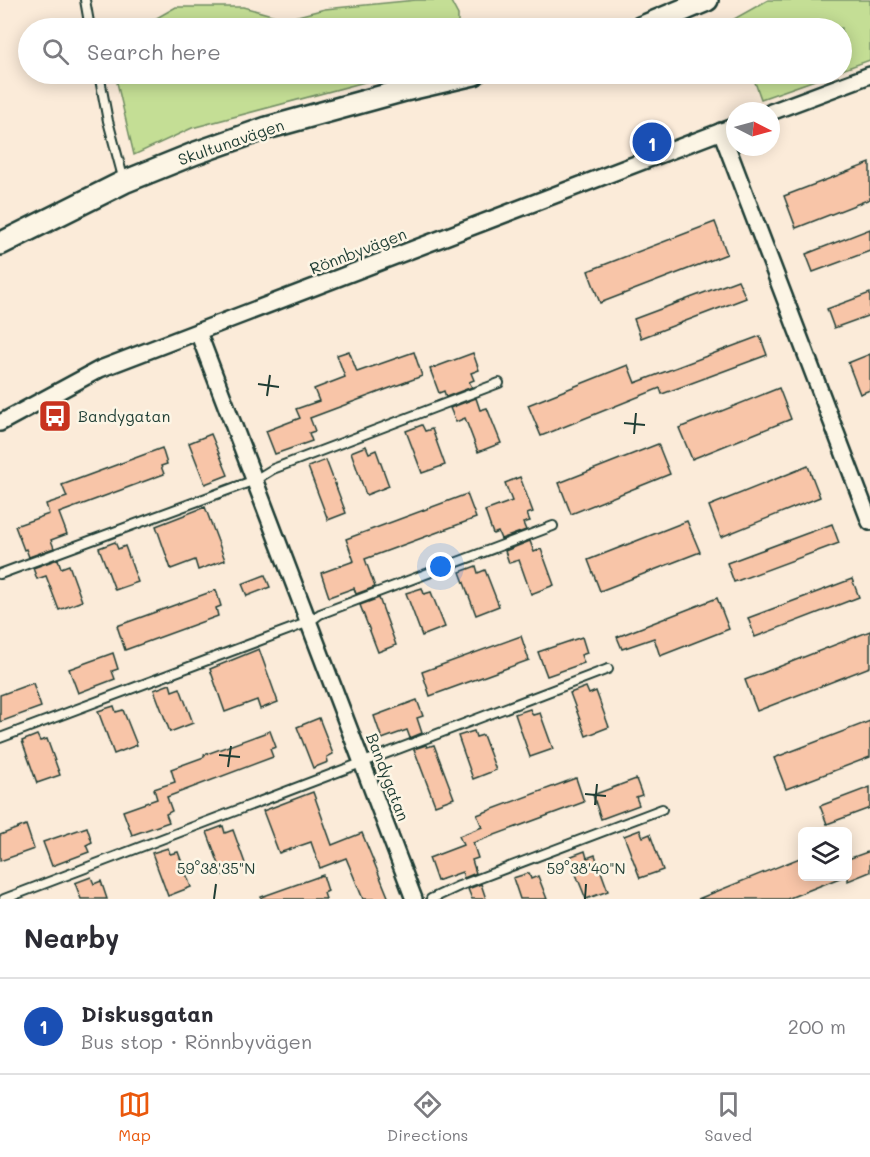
<!DOCTYPE html>
<meta charset="utf-8">
<style>
body{margin:0;font-family:Mali,sans-serif;background:#f7f7f7;color:#2b2b33}
.controls{position:absolute;right:18px;bottom:18px;display:grid;overflow:hidden;border-radius:9px;box-shadow:0 3px 15px #0003}
.controls button{width:54px;height:54px;display:grid;place-items:center;padding:0;border:0;border-bottom:2px solid #e1e1e2;background:#fff;color:#2b2b33;font:30px sans-serif}
.compass{position:absolute;left:726px;top:102px;width:54px;height:54px;border-radius:50%;background:#fff;box-shadow:0 3px 15px #0003;rotate:96deg}
.you{position:absolute;left:441px;top:567px;width:21px;height:21px;margin:-15px;border:4px solid #fff;border-radius:50%;background:#1a73e8;box-shadow:0 0 0 9px #1a73e833}
.badge{display:grid;place-items:center;width:39px;height:39px;border-radius:50%;background:#ea580c;color:#fff;font-size:20px;font-weight:700}
.pin{position:absolute;translate:-50% -50%;border:3px solid #fff;box-shadow:0 2px 6px #0006}
.list{margin:0;padding:0;list-style:none}
h2{display:flex;justify-content:space-between;align-items:center;height:78px;margin:0;padding:0 24px;font-size:26px}
h2 small{font-size:20px;font-weight:400;color:#7c7c81}
.list li{display:grid;grid-template-columns:39px 1fr auto;gap:18px;align-items:center;box-sizing:border-box;height:96px;padding:0 24px;border-top:2px solid #e1e1e2}
.list b{display:block;font-size:22px;white-space:nowrap}
.list p{margin:0;font-size:20px;white-space:nowrap;color:#7c7c81}
.list em{font-size:20px;font-style:normal;color:#7c7c81}
.icon{flex:none;width:33px;height:33px;fill:none;stroke:currentColor;stroke-width:2;stroke-linecap:round;stroke-linejoin:round}
.map{position:relative;flex:none;width:870px;height:899px;overflow:hidden}
.search{position:absolute;background:#fff;box-shadow:0 3px 15px #0003;left:18px;right:18px;top:18px;height:66px;display:flex;align-items:center;gap:15px;box-sizing:border-box;padding:0 21px;border-radius:33px;color:#7c7c81;font-size:22px}
.sheet{height:174px;background:#fff}
nav{display:flex;justify-content:space-around;align-items:center;box-sizing:border-box;height:84px;border-top:2px solid #e1e1e2;background:#fff;font-size:16px;color:#7c7c81}
nav a{display:grid;justify-items:center;gap:3px}
nav .on{color:#ea580c}
.map>svg:first-child{display:block}
</style>
<div class="map">
<svg width="870" height="899" viewBox="0 0 870 899">
<rect width="100%" height="100%" fill="#fbebd9"/>
<filter id="ink" filterUnits="userSpaceOnUse"><feTurbulence type="fractalNoise" baseFrequency=".0167" numOctaves="2"/><feDisplacementMap in="SourceGraphic" scale="12" xChannelSelector="R" yChannelSelector="G"/><feConvolveMatrix kernelMatrix="1 2 1 2 8 2 1 2 1" color-interpolation-filters="sRGB"/></filter>
<g filter="url(#ink)">
<g fill="#c4de95" stroke="#728e64" stroke-width="1.5">
<polygon points="416,0 450,0 458,15 458,28 139,28 176,7 243,7 286,19 325,9"/>
<polygon points="768,0 870,0 870,60 842,70 842,28 738,28 734,19"/>
<polygon points="115,74 395,74 192,128 134,155"/>
<polygon points="752,74 832,74 761,99"/>
</g>
<g fill="#f8c5a8" stroke="#1f3d34" stroke-width="1.5">
<polygon points="870,163 870,199 796,228 784,196"/>
<polygon points="715,222 727,254 600,303 588,271"/>
<polygon points="870,229 870,251 813,272 806,254"/>
<polygon points="738,280 746,298 641,338 634,319"/>
<polygon points="870,293 870,315 834,328 827,309"/>
<polygon points="760,336 767,355 662,394 660,388 541,436 528,405 628,365 635,383"/>
<polygon points="349,351 357,372 414,352 422,376 310,418 315,431 309,433 312,441 275,454 266,431 300,418 296,409 319,401 314,389 345,377 337,355"/>
<polygon points="473,353 479,370 471,373 474,380 469,382 472,387 446,397 444,391 439,393 430,369"/>
<polygon points="870,354 870,390 860,394 848,363"/>
<polygon points="779,388 791,419 692,459 679,428"/>
<polygon points="476,398 480,410 487,408 501,443 478,452 465,418 456,422 450,408"/>
<polygon points="422,425 425,431 432,429 445,465 422,473 406,431"/>
<polygon points="211,434 228,475 205,484 189,443"/>
<polygon points="658,444 670,474 571,514 559,483"/>
<polygon points="366,446 369,453 376,450 389,486 366,495 351,452"/>
<polygon points="162,448 167,464 161,466 164,474 59,513 67,534 51,540 54,548 29,557 26,549 24,550 15,526 49,514 46,504 67,497 62,485"/>
<polygon points="326,460 346,513 328,520 308,467"/>
<polygon points="808,466 820,497 721,537 709,506"/>
<polygon points="520,477 533,512 527,514 530,521 523,523 526,530 501,539 498,532 493,534 485,511 512,501 505,483"/>
<polygon points="467,494 476,518 365,559 375,587 356,594 354,588 329,597 321,573 354,561 346,539"/>
<polygon points="205,507 225,560 198,570 195,560 171,569 156,526"/>
<polygon points="687,521 700,552 600,591 588,560"/>
<polygon points="832,524 839,543 734,582 727,563"/>
<polygon points="530,541 534,552 541,549 554,585 531,594 519,560 509,563 505,551"/>
<polygon points="115,542 118,549 125,546 138,582 115,590 99,548"/>
<polygon points="58,559 61,568 69,565 82,601 59,610 46,576 37,579 33,568"/>
<polygon points="476,566 478,573 485,570 499,606 476,615 460,572"/>
<polygon points="265,575 270,587 247,596 242,584"/>
<polygon points="852,579 859,597 755,637 748,618"/>
<polygon points="422,588 424,594 431,592 445,627 422,636 406,593"/>
<polygon points="216,590 221,606 216,608 218,616 125,650 117,626"/>
<polygon points="379,598 396,645 378,652 360,605"/>
<polygon points="717,598 729,629 660,656 654,638 622,649 617,637"/>
<polygon points="870,631 870,667 757,711 745,680"/>
<polygon points="521,636 529,660 430,696 422,672"/>
<polygon points="582,637 587,653 581,655 584,663 547,676 538,652"/>
<polygon points="259,649 278,702 260,709 257,700 225,712 210,669"/>
<polygon points="113,653 118,669 112,671 115,679 78,693 69,669"/>
<polygon points="33,683 41,707 0,722 0,695"/>
<polygon points="170,684 172,691 180,688 193,723 170,732 154,690"/>
<polygon points="586,687 589,694 596,691 609,727 586,736 570,693"/>
<polygon points="417,700 423,716 417,718 422,733 410,738 407,730 382,739 374,716"/>
<polygon points="114,706 116,712 123,710 137,745 114,754 98,711"/>
<polygon points="530,709 533,715 540,713 553,749 530,757 515,714"/>
<polygon points="319,718 333,754 327,757 328,762 313,768 297,727"/>
<polygon points="870,721 870,757 786,789 774,758"/>
<polygon points="270,731 276,747 270,749 273,757 167,797 172,811 166,814 169,822 132,835 123,811 157,799 154,789 175,782 171,769 204,757 204,755"/>
<polygon points="474,731 476,737 483,735 496,770 473,779 458,736"/>
<polygon points="37,735 40,741 47,739 60,775 37,783 22,741"/>
<polygon points="426,745 427,747 434,745 454,798 435,805 414,749"/>
<polygon points="576,778 584,802 473,843 478,858 472,860 476,873 464,878 462,872 437,881 429,858 463,845 459,836 482,827 477,815"/>
<polygon points="636,779 642,795 636,797 639,805 601,819 593,795"/>
<polygon points="870,787 870,808 827,824 820,806"/>
<polygon points="313,792 332,845 362,833 389,899 363,899 346,858 320,868 311,842 279,853 263,811"/>
<polygon points="26,825 34,849 0,861 0,835"/>
<polygon points="223,826 225,833 233,830 246,866 223,875 207,832"/>
<polygon points="87,827 92,842 86,845 89,852 52,866 43,842"/>
<polygon points="640,830 643,837 650,834 663,870 640,878 624,836"/>
<polygon points="168,848 170,854 178,852 191,887 168,896 152,853"/>
<polygon points="585,851 587,858 595,855 608,891 586,899 569,857"/>
<polygon points="870,851 870,872 848,881 848,859"/>
<polygon points="802,857 802,876 842,877 787,899 698,899"/>
<polygon points="529,873 531,879 538,876 547,899 520,899 513,878"/>
<polygon points="323,875 328,891 324,893 326,899 261,899 261,897"/>
<polygon points="91,877 94,884 101,881 107,899 81,899 75,883"/>
<polygon points="481,884 486,899 472,899 468,889"/>
</g>
<g fill="none" stroke-linecap="round" stroke-linejoin="round">
<defs>
<g id="lane">
<polyline points="85,0 90,28"/>
<polyline points="99,74 108,121 124,181"/>
<polyline points="0,574 255,480 273,469 499,383"/>
<polyline points="0,738 309,622 320,614 553,526"/>
<polyline points="4,899 608,669"/>
<polyline points="431,899 459,886 662,809"/>
</g>
<g id="street">
<polyline points="771,112 870,75"/>
<polyline points="721,131 870,522"/>
<polyline points="198,332 414,899"/>
<polyline points="0,423 100,369 735,126"/>
</g>
<g id="secondary">
<polyline points="640,28 707,0"/>
<polyline points="0,244 124,182 196,153 267,128 405,90 474,74"/>
</g>
</defs>
<use href="#lane" stroke="#1f3d34" stroke-width="12"/>
<use href="#street" stroke="#1f3d34" stroke-width="20"/>
<use href="#secondary" stroke="#1f3d34" stroke-width="26"/>
<use href="#lane" stroke="#fcf5e5" stroke-width="8"/>
<use href="#street" stroke="#fcf5e5" stroke-width="15"/>
<use href="#secondary" stroke="#fcf5e5" stroke-width="21"/>
</g>
</g>
<path fill="none" stroke="#1f3d34" stroke-width="2" d="M258,384L279,387M267,396L270,375M624,423L645,425M634,434L636,413M219,755L240,757M228,767L231,746M585,794L606,796M595,805L597,784M214,899L216,884M585,899L586,884"/>
<defs>
<symbol id="bus-square" viewBox="-11 -11 22 22"><rect x="-9" y="-9" width="18" height="18" rx="4" fill="#c8321e" stroke="#fcf5e5"/><path d="M-5-6H5V4H4V6H2V4H-2V6H-4V4H-5ZM-3.5-4V0h7V-4ZM-3.5 1.2v1.5H-2V1.2ZM2 1.2v1.5H3.5V1.2Z" fill="#fff"/></symbol>
</defs>
<g fill-rule="evenodd">
<use href="#bus-square" x="36" y="397" width="38" height="38"/>
</g>
<g text-anchor="middle" stroke-width="5" stroke-linejoin="round" paint-order="stroke">
<g font-size="16" fill="#1f3d34" stroke="#fcf5e5">
<text transform="translate(231 142) rotate(-19)" y="6">Skultunavägen</text>
<text transform="translate(358 251) rotate(-21)" y="6">Rönnbyvägen</text>
<text transform="translate(388 777) rotate(69)" y="6">Bandygatan</text>
</g>
<g font-size="16" fill="#1f3d34" stroke="#fcf5e5" text-anchor="start">
<text x="78" y="422">Bandygatan</text>
</g>
</g>
<g font-size="15" text-anchor="middle" fill="#1f3d34" stroke="#fcf5e5" stroke-width="5" stroke-linejoin="round" paint-order="stroke">
<text x="216" y="874">59°38'35"N</text>
<text x="586" y="874">59°38'40"N</text>
</g>
</svg>
<div class="controls">
<button><svg class="icon" aria-label="layers" viewBox="0 0 24 24"><path d="M12 4l9 5-9 5-9-5zM3 14l9 5 9-5"/></svg></button>
</div>
<svg class="compass" viewBox="-18 -18 36 36"><path d="M0-13l5 13h-10z" fill="#e53935"/><path d="M0 13l5-13h-10z" fill="#7c7c81"/></svg>
<div class="you"></div>
<div class="pin badge" style="left:652px;top:142px;background:#1a4fb4">1</div>
<div class="search"><svg class="icon" aria-label="search" viewBox="0 0 24 24"><circle cx="10" cy="10" r="6"/><path d="M15 15l6 6"/></svg>Search here</div>
</div>
<section class="sheet">
<h2>Nearby<small></small></h2>
<ul class="list">
<li><span class="badge" style="background:#1a4fb4">1</span><div><b>Diskusgatan</b><p>Bus stop · Rönnbyvägen</p></div><em>200 m</em></li>
</ul>
</section>
<nav>
<a class="on"><svg class="icon" aria-label="map" viewBox="0 0 24 24"><path d="M3 6l6-2 6 2 6-2v14l-6 2-6-2-6 2zM9 4v14M15 6v14"/></svg>Map</a>
<a><svg class="icon" aria-label="directions" viewBox="0 0 24 24"><path d="M12 3l9 9-9 9-9-9zM9 14v-3h6M13 9l2 2-2 2"/></svg>Directions</a>
<a><svg class="icon" aria-label="saved" viewBox="0 0 24 24"><path d="M7 4h10v16l-5-4-5 4z"/></svg>Saved</a>
</nav>
